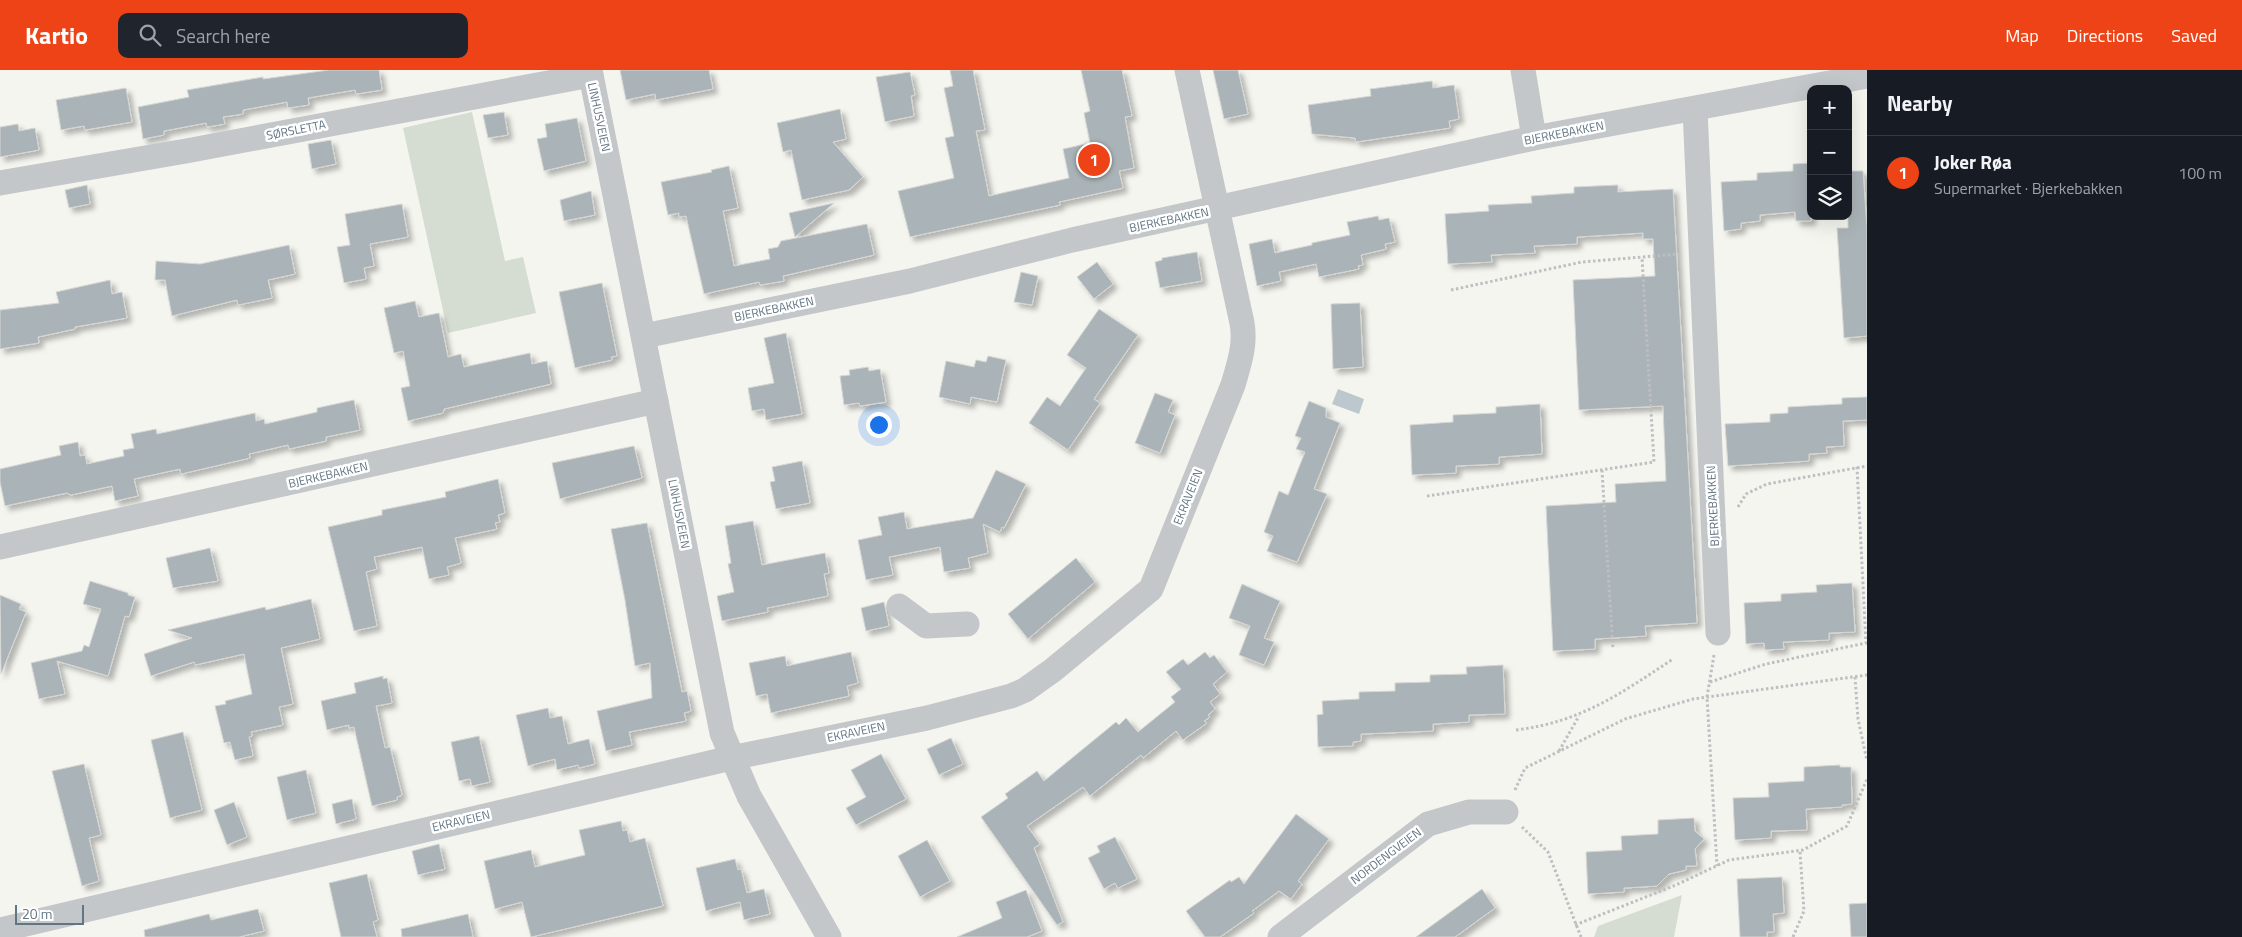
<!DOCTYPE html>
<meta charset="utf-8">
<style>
body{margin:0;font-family:"Titillium Web",sans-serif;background:#20242c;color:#f1f3f6}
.controls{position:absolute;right:15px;top:15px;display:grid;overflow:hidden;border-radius:10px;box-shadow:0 5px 20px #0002}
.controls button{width:45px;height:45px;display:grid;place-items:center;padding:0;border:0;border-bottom:1px solid #363941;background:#171b24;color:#f1f3f6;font:25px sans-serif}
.scale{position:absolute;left:15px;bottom:12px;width:69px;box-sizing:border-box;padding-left:5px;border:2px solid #617583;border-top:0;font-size:14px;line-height:18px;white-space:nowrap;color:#617583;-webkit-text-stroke:4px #fff;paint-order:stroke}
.you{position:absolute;left:878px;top:354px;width:18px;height:18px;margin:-12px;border:4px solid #fff;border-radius:50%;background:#1a73e8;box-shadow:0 0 0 8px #1a73e833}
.badge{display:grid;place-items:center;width:32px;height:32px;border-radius:50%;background:#ee4317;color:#fff;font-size:16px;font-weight:700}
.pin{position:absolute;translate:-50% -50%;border:2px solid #fff;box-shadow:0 1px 5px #0006}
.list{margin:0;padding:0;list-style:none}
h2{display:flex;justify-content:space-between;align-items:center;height:65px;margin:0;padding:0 20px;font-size:21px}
h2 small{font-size:16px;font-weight:400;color:#9ea1a6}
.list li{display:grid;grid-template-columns:32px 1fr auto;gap:15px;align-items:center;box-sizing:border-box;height:75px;padding:0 20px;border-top:1px solid #363941}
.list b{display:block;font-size:19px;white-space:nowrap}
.list p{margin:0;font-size:16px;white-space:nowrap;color:#9ea1a6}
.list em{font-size:16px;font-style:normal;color:#9ea1a6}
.icon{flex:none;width:28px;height:28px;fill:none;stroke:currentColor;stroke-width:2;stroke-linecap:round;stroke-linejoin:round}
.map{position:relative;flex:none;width:1867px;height:867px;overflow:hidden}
header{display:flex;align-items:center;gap:30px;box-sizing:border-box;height:70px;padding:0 25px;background:#ee4317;color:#fff}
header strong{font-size:24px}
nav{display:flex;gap:28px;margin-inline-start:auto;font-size:18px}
.search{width:350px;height:45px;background:#20242c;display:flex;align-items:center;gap:12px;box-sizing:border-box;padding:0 18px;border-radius:10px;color:#9ea1a6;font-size:19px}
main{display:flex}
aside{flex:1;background:#171b24}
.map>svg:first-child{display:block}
</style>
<header>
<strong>Kartio</strong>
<div class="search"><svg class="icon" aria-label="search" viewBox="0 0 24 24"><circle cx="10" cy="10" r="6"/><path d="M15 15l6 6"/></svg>Search here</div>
<nav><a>Map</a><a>Directions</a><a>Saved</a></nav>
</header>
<main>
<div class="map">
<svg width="1867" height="867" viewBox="0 0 1867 867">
<defs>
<filter id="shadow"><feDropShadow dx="4.5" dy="4.5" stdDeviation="2.5" flood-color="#0004"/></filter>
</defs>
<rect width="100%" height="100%" fill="#f5f5f0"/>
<g fill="#d5dcd1">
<polygon points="472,42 505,191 523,187 536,243 448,263 403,58"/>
<polygon points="1682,825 1674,867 1594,867 1598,856"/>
</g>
<polygon fill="#bcc8cd" points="1338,319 1364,329 1359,344 1332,334"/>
<g fill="#aab3b7" stroke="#d6d6d3" filter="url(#shadow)">
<polygon points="329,0 379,0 382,20 356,24 355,20 308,28 309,35 288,38 287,32 243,40 243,44 223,47 225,54 207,57 206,53 164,61 164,65 143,69 138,37 189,27 187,20 263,7 263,9"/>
<polygon points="620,0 709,0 713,19 656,30 655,24 626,30"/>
<polygon points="950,0 973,0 985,60 976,61 989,126 1069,108 1063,79 1090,73 1084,43 1090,41 1081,0 1122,0 1132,46 1125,47 1134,98 1119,101 1123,118 1059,132 1060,135 910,167 898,121 954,108 945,68 954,66 944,18 953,16"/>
<polygon points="1213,0 1238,0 1248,44 1224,49"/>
<polygon points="910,2 915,25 911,26 914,46 885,52 876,7"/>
<polygon points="1432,11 1433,18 1454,15 1459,49 1449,51 1450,58 1356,72 1355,68 1312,64 1308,35 1371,26 1370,19"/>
<polygon points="126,18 132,52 85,60 84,56 61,60 56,30"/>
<polygon points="840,39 846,69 833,72 863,107 849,120 802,130 791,80 783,82 777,53"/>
<polygon points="504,42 508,65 488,68 483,45"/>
<polygon points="577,48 586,91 544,101 537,69 547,67 545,54"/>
<polygon points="18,54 19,61 35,58 39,80 0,87 0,57"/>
<polygon points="331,70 336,94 312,99 308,74"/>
<polygon points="1811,93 1811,151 1796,151 1795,142 1760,145 1760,151 1741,153 1741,159 1724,161 1721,112 1757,110 1757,103 1793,101 1793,94"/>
<polygon points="729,96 738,138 723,141 734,196 770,189 768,179 778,177 781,171 867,154 874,185 783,206 784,211 760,215 759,212 704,224 686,146 679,147 679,143 668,145 661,112 712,102 711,100"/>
<polygon points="1848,101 1863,101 1867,157 1867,266 1844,268 1837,158 1848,158"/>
<polygon points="87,115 90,134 69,138 65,120"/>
<polygon points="1618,115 1618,122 1673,119 1697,553 1645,556 1646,566 1595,569 1595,579 1553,581 1546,436 1616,432 1615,414 1666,411 1663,336 1579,340 1573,210 1655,206 1653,169 1643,169 1643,163 1577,167 1577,174 1534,176 1535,183 1491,185 1492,192 1448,194 1445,144 1489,141 1488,135 1532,133 1531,126 1574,123 1574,117"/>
<polygon points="591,121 595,145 564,151 560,130"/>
<polygon points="834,133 795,167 789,143"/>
<polygon points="402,134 408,167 370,174 374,196 364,198 366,209 344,213 337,177 350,175 345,144"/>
<polygon points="1378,146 1379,150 1389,148 1395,172 1385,174 1386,179 1361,185 1363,195 1358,196 1359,199 1319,207 1316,194 1279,202 1281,211 1257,216 1249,174 1272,169 1275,183 1312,175 1312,173 1350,165 1347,152"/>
<polygon points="289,175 295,204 268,210 272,228 238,235 237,230 172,246 165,210 155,210 156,191 200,194"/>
<polygon points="1197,182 1202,211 1160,218 1155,192 1162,190 1162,188"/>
<polygon points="1097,192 1113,214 1094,229 1077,207"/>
<polygon points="1021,202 1038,206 1032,235 1014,232"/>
<polygon points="110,210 112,224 122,222 127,248 75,257 75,259 38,267 39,273 0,279 0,240 59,233 56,222"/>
<polygon points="602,213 617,286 611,287 612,290 575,298 559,222"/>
<polygon points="415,231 419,247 439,243 448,287 461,284 464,297 530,283 532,294 547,291 551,314 444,339 443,343 408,351 401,318 410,316 403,281 394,283 384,238"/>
<polygon points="1360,233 1363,297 1333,299 1331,234"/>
<polygon points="1099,239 1138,265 1094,329 1100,333 1068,380 1029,353 1047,327 1060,336 1086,298 1067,285"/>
<polygon points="786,263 802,344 766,350 764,339 752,341 748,318 774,313 764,268"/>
<polygon points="988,286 1006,290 997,332 971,327 970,334 939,327 946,291 974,297 976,290 986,292"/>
<polygon points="868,297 869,301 880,299 886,332 860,336 859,333 844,335 840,306 850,305 849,300"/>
<polygon points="1155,323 1173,330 1168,342 1175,345 1160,383 1135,373"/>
<polygon points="1867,327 1867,350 1843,351 1844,376 1826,377 1827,383 1809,384 1809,391 1728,396 1725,354 1770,352 1770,344 1788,343 1788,337 1842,334 1842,328"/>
<polygon points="354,330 360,360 326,367 326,371 289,379 288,375 249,384 250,388 181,404 180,399 134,409 138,426 115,431 112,416 71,425 67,423 5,436 0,412 0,399 61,385 59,376 78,372 80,386 85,385 87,394 124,386 123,380 134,378 131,364 156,359 157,364 255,343 256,351 264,349 265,354 317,342 317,338"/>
<polygon points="1309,331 1326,338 1326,347 1340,353 1314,419 1327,424 1297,492 1267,481 1273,466 1264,462 1279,421 1288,425 1305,382 1296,379 1301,368 1295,366"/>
<polygon points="1540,334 1542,384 1499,387 1499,394 1456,396 1456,403 1412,405 1410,355 1453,352 1453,345 1496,343 1496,337"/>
<polygon points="634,376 642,408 560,429 552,393"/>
<polygon points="802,391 810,433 776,439 770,412 775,411 772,397"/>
<polygon points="996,400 1026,414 1004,458 1002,457 1000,462 983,454 988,483 968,488 970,498 944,502 940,477 889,487 893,505 866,510 858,470 882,465 878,447 904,442 907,459 973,448"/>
<polygon points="498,409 505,443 498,445 500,452 495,453 497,459 455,468 461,493 447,497 449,505 429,509 422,477 374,487 377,499 366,502 377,556 354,561 328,457 382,445 382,440 446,427 445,422"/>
<polygon points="753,451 762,495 825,483 829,503 824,504 828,526 767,538 768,542 722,551 717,526 734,522 728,494 731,493 725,456"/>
<polygon points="647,453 682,622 687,621 691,641 684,643 686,651 629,662 632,675 606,681 597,641 652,628 650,593 635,596 625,530 611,459"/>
<polygon points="210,478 218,511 173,518 166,488"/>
<polygon points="1076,488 1095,512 1028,569 1008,544"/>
<polygon points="90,511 128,523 128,525 135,527 129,547 125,546 108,606 57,591 65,624 39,629 31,593 82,581 84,575 89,577 101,539 83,534"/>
<polygon points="1852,513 1855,562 1829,563 1829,570 1783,572 1784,579 1765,580 1764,573 1746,574 1744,533 1781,531 1781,524 1817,522 1816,515"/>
<polygon points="1242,514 1280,531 1264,568 1274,572 1264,595 1239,585 1250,556 1229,548"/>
<polygon points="0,525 21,534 19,539 26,542 1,604"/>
<polygon points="311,529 320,569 281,578 293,634 279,637 283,655 251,662 252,666 249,667 253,686 235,690 230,672 224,673 215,636 226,634 225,631 252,624 244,584 195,595 194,592 151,606 144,584 192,568 168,560 265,537 266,540"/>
<polygon points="884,532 889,556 866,561 861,538"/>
<polygon points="851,582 858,613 847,616 849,626 771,643 767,624 756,626 749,593 785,586 787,596"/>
<polygon points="1205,582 1210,588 1214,585 1227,602 1213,614 1220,624 1210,632 1215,639 1208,645 1210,647 1204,651 1207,653 1183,670 1176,661 1143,688 1141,685 1090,726 1083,717 1027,756 1040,774 1034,778 1063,852 1057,855 981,747 1008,728 1005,724 1037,701 1044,711 1116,652 1119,655 1126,648 1138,662 1175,632 1171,627 1181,619 1166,602 1183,589 1188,595"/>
<polygon points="1503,595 1505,644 1469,645 1469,652 1433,654 1433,661 1361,664 1361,671 1353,672 1353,676 1318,677 1317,645 1323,644 1322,631 1359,629 1359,622 1395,621 1395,613 1430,612 1430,605 1467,604 1466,597"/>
<polygon points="383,606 383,609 387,608 392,633 376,636 385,678 390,677 402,725 397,727 397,730 372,736 354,657 349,658 349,655 327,660 321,631 356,623 354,613"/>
<polygon points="548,638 550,648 562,646 568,674 589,669 595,694 579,698 578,695 557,700 555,689 528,696 516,645"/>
<polygon points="183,662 202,740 170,748 151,670"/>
<polygon points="479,666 490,712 472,716 470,709 459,711 451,672"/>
<polygon points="951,668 963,694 939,705 927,679"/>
<polygon points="881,684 906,729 856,755 846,738 866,727 851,700"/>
<polygon points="84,694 101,765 89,768 99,811 82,816 52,701"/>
<polygon points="1840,695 1840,697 1851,697 1852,734 1842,735 1842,737 1806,739 1807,760 1771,761 1771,768 1735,770 1733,728 1769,727 1768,713 1804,711 1804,697"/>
<polygon points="306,700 316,743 287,750 277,707"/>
<polygon points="352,729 356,749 336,754 332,734"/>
<polygon points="234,732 247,767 227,775 214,740"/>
<polygon points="1296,744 1329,769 1298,811 1302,814 1291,829 1279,821 1252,841 1254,843 1220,867 1205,867 1186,841 1230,810 1231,812 1239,807 1244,814"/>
<polygon points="1694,748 1695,761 1704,769 1695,779 1697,796 1686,796 1686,800 1669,804 1657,816 1624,818 1624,822 1588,824 1586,782 1622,780 1621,766 1658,764 1658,750"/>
<polygon points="621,751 623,761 627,760 630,772 645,768 663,836 531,867 522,832 495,839 484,791 531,780 535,797 585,785 579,760"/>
<polygon points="1115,767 1137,809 1118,818 1115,813 1104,819 1088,788 1100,782 1097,776"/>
<polygon points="927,770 950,811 920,827 898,786"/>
<polygon points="439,774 445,799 418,805 412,781"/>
<polygon points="735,789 738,800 741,799 747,823 764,819 770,844 744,850 740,832 706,841 696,798"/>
<polygon points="367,804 378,850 373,852 377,867 341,867 329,813"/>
<polygon points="1782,807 1784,843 1773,844 1774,862 1767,862 1767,867 1740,867 1737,809"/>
<polygon points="1482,819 1495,838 1455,867 1416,867"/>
<polygon points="1026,820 1042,861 1027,867 957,867 1002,848 996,832"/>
<polygon points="1867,833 1867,867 1851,867 1849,834"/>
<polygon points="258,839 264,861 239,867 145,867 144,860 209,844 211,850"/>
<polygon points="468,844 473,867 402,867 401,859"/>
</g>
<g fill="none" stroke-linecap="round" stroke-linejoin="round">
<g stroke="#bdbfc1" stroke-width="3" stroke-dasharray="2.5 2.5" stroke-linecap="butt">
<polyline points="1451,220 1582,192 1679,184"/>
<polyline points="1602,400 1613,579"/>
<polyline points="1427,426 1654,392 1642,187"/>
<polyline points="1738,437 1746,424 1767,414 1867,396"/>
<polyline points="1714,585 1707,627 1717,796"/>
<polyline points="1855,607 1858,649 1867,691"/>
<polyline points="1710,612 1766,594 1866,573 1857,397"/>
<path d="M1516,660C1581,652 1620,624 1673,589"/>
<polyline points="1559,681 1579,646"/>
<polyline points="1515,720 1525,698 1625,649 1693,629 1867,605"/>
<polyline points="1522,757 1548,782 1581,867"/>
<polyline points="1575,855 1676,815 1729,790 1803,780 1847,756 1867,709"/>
<polyline points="1793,867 1804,841 1800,781"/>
</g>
<g stroke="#c3c7ca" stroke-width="25">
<polyline points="590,0 722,663 749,726 829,867"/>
<polyline points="1523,0 1534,68"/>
<polyline points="1695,39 1718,563"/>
<polyline points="0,113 186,81 591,5"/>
<polyline points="644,266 910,211 1072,170 1534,68 1867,6"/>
<polyline points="0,477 656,331"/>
<polyline points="899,536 926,556 967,554"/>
<path d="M0,860L731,688L927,648L1011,626L1025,620L1053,600L1151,519L1233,315C1239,294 1246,275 1242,253L1187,0"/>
<polyline points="1280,867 1428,754 1469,742 1506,742"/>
</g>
</g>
<g text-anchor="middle" stroke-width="5" stroke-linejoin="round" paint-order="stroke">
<g font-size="12" fill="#617583" stroke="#fff">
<text transform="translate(599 47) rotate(78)" y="4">LINHUSVEIEN</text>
<text transform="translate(296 60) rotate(-11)" y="4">SØRSLETTA</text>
<text transform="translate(1564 63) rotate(-11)" y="4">BJERKEBAKKEN</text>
<text transform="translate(1169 150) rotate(-12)" y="4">BJERKEBAKKEN</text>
<text transform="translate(774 239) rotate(-12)" y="4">BJERKEBAKKEN</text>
<text transform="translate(328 405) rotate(-13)" y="4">BJERKEBAKKEN</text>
<text transform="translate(1188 427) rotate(-68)" y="4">EKRAVEIEN</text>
<text transform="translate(1713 436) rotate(-93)" y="4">BJERKEBAKKEN</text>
<text transform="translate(679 444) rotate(79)" y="4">LINHUSVEIEN</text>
<text transform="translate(856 662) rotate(-12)" y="4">EKRAVEIEN</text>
<text transform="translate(461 751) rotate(-13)" y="4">EKRAVEIEN</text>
<text transform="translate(1386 786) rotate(-37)" y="4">NORDENGVEIEN</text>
</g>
</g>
</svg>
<div class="controls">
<button>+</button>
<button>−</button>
<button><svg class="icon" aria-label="layers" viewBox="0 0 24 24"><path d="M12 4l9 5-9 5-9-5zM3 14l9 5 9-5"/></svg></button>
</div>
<div class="scale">20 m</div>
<div class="you"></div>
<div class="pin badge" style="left:1094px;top:90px">1</div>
</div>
<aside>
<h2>Nearby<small></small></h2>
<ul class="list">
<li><span class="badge">1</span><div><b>Joker Røa</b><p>Supermarket · Bjerkebakken</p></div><em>100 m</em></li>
</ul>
</aside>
</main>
